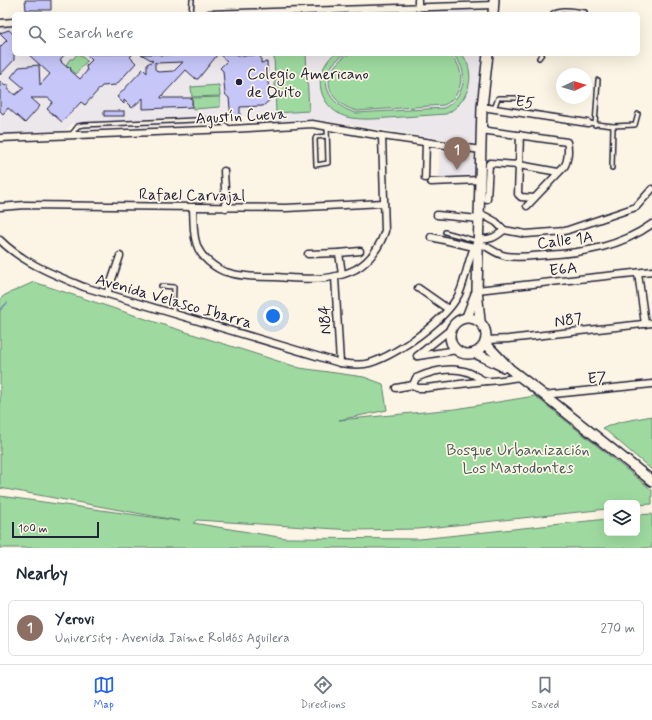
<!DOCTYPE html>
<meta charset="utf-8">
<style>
body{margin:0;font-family:Mynerve,sans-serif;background:#f6f6f7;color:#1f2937}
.controls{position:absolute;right:12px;bottom:12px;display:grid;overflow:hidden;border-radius:6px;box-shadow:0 4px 16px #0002}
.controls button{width:36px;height:36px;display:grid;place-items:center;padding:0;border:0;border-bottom:1px solid #e0e1e3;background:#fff;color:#1f2937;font:20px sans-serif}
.compass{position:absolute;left:556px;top:68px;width:36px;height:36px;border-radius:50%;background:#fff;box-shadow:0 4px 16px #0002;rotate:86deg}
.scale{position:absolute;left:12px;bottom:10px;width:87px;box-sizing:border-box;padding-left:4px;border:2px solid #22223b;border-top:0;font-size:11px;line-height:14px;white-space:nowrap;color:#22223b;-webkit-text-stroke:3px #fcf5e5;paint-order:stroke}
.you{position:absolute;left:273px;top:316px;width:14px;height:14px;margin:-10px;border:3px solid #fff;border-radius:50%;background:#1a73e8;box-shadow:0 0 0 6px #1a73e833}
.badge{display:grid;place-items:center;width:26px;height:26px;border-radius:50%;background:#2563eb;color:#fff;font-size:13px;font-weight:700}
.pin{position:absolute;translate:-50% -33px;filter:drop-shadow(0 1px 2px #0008)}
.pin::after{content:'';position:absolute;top:21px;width:14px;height:12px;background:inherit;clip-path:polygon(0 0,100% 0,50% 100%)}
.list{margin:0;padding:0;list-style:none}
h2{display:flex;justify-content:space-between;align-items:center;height:52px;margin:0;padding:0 16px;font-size:17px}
h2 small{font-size:13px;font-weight:400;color:#747a83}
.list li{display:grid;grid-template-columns:26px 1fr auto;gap:12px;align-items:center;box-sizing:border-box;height:56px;margin:0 8px 8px;padding:0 8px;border:1px solid #e0e1e3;border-radius:6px}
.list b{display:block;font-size:15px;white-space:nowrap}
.list p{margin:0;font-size:13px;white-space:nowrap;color:#747a83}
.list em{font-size:13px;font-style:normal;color:#747a83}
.icon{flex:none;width:22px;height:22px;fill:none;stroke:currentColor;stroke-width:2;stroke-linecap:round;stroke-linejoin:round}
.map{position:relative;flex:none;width:652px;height:548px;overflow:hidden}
.search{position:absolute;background:#fff;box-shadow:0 4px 16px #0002;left:12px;right:12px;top:12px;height:44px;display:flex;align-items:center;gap:10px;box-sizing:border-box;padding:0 14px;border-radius:6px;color:#747a83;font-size:15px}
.sheet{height:116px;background:#fff}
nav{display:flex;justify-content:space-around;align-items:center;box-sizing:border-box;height:56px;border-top:1px solid #e0e1e3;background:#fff;font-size:11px;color:#747a83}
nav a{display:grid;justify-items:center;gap:2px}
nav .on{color:#2563eb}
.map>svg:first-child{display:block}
</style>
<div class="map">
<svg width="652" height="548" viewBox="0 0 652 548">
<rect width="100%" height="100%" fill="#fcf5e5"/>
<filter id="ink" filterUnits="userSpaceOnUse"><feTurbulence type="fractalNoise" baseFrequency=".025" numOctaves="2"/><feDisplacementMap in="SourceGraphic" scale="8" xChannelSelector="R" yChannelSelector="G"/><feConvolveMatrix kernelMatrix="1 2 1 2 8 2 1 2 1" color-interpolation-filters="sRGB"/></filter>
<g filter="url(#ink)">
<g fill="#ece7eb">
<polygon points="475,10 482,14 353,14"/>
<polygon points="0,27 14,27 14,54 482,54 477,100 476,141 473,144 314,119 251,122 245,116 226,117 219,123 81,129 73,123 66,130 0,134"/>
<polygon points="439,151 476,158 475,180 439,181"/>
</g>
<g fill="#9edaa0" stroke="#607e6e">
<polygon points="77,54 79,54 87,61 76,74 66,65 70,59 73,59"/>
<polygon points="306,54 309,111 276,113 274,55"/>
<path d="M334,54H345C341,57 336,60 333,64C316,86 334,107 356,113L444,108C465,97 471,70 452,54H462C478,75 468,103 446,114C427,115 407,117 388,118C376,119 363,120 351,118C337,116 324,104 321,90C318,76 324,63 334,54Z"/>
<path d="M349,54H449C467,68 464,95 444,105L357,111C324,102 319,71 349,54Z"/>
<polygon points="219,85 220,96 192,97 191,87"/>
<polygon points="220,97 220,107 193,109 192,98"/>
<polygon points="34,282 164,325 300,368 364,377 383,384 387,410 339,420 455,409 535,396 652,490 652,504 637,505 637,503 607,503 607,509 418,529 352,530 197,520 193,523 285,538 420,539 607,519 607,533 637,533 637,515 652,514 652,548 0,548 0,496 180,521 0,488 0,299 5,295"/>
<polygon points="652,416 652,470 603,428 620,422"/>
</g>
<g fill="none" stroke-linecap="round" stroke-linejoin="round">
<polyline stroke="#6989ab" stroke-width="1.5" points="0,310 7,303"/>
</g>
<g fill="#c6c6f9" stroke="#22223b" fill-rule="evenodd">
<polygon points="25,0 51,0 51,10 26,10"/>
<polygon points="9,30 14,35 14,60 0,75 0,47 7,40 0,33"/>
<polygon points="28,54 65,54 60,60 62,61 61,62 68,68 70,66 71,71 80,79 87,71 86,66 92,60 86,54 133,54 130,57 136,63 116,85 102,86 85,105 81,102 62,122 47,109 53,102 48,98 31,98 40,106 25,123 8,108 3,114 0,111 0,81 5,86 8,84 8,89 15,95 24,88 11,77 19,67 39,65 40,85 50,74"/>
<path d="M141,54H159L160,55L218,54L198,79H196L186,70L161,97V98H192V107L143,109V98L132,108L124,100V104L117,97L143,69L147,73V64L153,61ZM155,62L156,63L183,62L174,71L158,72L155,69Z"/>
<polygon points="219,54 238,54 238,56 258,55 261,57 261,63 267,62 269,98 271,99 263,106 240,107 240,117 231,118 229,98 225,94 223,71 220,68 227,61"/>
<rect x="104" y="111" width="20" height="5"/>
</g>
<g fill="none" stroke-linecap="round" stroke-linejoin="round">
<defs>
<g id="lane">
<polyline points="191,14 192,0"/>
<path d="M552,14C559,7 575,11 585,12"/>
<polyline points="539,58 542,54"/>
<polyline points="494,109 498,98 516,98"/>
<polyline points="588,123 613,126 635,125 638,114"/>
<polyline points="595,125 598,80"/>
<polyline points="71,135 78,126 83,125 217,119 229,128"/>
<polyline points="327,136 316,137 315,139 316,165 328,163 327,126"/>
<polyline points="612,168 613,126"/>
<polyline points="445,232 477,241"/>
<polyline points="161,286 174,287 173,314"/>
</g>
<g id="street">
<polyline points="418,0 418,8"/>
<polyline points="209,14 494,5"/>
<polyline points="0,23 14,22"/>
<polyline points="482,107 588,123"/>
<path d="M481,130L567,142C569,149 568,161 564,167L527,206"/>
<polyline points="520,135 518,194 521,197 534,198"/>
<polyline points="0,138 231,129 312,124 382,136 481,150"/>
<polyline points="224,171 226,208"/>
<polyline points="425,178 426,142"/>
<polyline points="431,182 480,180"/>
<polyline points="487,199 489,164 490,163 519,165 558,172"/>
<polyline points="0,207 25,205 286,208 384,203"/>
<path d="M193,208C194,224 192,245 204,257C209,263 219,270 226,272C242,277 259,277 275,277C294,278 317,281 336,276C342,275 350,272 356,269C370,261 380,246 385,231L382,136"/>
<polyline points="437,215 479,219"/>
<polyline points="479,215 485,216 496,222 504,230 526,234 565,231 636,207 652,189"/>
<polyline points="431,237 474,247"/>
<path d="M0,240C23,263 55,275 84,287L340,363C349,364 360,366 370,363C398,354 446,320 459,294C467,276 468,256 478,239C489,240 495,238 504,230"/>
<path d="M478,243C488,246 495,254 506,256C518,258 533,256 545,255C583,253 620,247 652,224"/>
<polyline points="339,253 360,251"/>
<polyline points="308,254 339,253 342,274"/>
<polyline points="638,273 645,324"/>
<polyline points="335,277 340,363"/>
<polyline points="418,288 448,309"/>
<polyline points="477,290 652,271"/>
<polyline points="107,294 120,256"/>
<polyline points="486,340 508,339 652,323"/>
<polyline points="417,356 451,329"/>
<polyline points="418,356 457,350"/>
<path d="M413,385L416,378C432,371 452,366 470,373C475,375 481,380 486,381C493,382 512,378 520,377"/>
<polyline points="396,388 413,385 417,388 426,388 486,381"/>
<polyline points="544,395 652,384"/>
</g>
<g id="secondary">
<polyline points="493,14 494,0"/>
<polyline points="467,317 476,294"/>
<circle cx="468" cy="336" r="18"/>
<polyline points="480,321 477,290 482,107 488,54"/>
<polyline points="485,343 510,369 544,395 652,481"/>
<polyline points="475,353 504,367"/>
</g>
</defs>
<use href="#lane" stroke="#22223b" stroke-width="6"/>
<use href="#street" stroke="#22223b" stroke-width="9"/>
<use href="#secondary" stroke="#22223b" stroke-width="12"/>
<use href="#lane" stroke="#fcf5e5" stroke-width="3"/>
<use href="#street" stroke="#fcf5e5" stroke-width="6"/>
<use href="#secondary" stroke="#fcf5e5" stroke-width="9"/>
</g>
</g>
<circle fill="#22223b" stroke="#fcf5e5" stroke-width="1.5" cx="239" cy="82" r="4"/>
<g text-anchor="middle" stroke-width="3.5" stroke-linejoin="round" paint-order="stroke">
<g font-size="16" fill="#22223b" stroke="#fcf5e5" text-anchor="start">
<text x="247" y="79">Colegio Americano<tspan x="247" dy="18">de Quito</tspan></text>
</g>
<g font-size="16" fill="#22223b" stroke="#fcf5e5">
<text transform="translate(525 101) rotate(9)" y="6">E5</text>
<text transform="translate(241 115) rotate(-3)" y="6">Agustín Cueva</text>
<text transform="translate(192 194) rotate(1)" y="6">Rafael Carvajal</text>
<text transform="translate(565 239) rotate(-7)" y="6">Calle 1A</text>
<text transform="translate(563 268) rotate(-6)" y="6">E6A</text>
<text transform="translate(174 300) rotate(16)" y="6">Avenida Velasco Ibarra</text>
<text transform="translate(568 319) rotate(-7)" y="6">N87</text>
<text transform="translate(324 320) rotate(-93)" y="6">N84</text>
<text transform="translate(597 377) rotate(-5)" y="6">E7</text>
</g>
<g font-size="16" fill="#475959" stroke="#fcf5e5">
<text x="518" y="455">Bosque Urbanización<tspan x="518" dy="18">Los Mastodontes</tspan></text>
</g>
</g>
</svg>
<div class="controls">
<button><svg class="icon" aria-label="layers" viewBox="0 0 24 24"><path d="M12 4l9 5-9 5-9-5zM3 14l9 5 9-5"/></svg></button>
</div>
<svg class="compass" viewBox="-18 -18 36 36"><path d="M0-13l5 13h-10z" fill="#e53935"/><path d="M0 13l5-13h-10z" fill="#747a83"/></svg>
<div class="scale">100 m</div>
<div class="you"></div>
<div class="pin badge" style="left:457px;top:170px;background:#8d6e63">1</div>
<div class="search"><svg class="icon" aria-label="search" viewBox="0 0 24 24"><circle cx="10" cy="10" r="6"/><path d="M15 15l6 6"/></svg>Search here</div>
</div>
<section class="sheet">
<h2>Nearby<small></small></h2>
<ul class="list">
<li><span class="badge" style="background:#8d6e63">1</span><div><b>Yerovi</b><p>University · Avenida Jaime Roldós Aguilera</p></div><em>270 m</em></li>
</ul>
</section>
<nav>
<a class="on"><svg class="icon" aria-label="map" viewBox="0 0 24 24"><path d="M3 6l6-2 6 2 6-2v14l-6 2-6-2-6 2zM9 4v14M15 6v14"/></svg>Map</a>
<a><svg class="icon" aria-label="directions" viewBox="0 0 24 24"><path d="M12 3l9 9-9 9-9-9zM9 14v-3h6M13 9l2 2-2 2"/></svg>Directions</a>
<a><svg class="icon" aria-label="saved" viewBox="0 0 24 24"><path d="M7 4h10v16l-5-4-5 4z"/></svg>Saved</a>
</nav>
